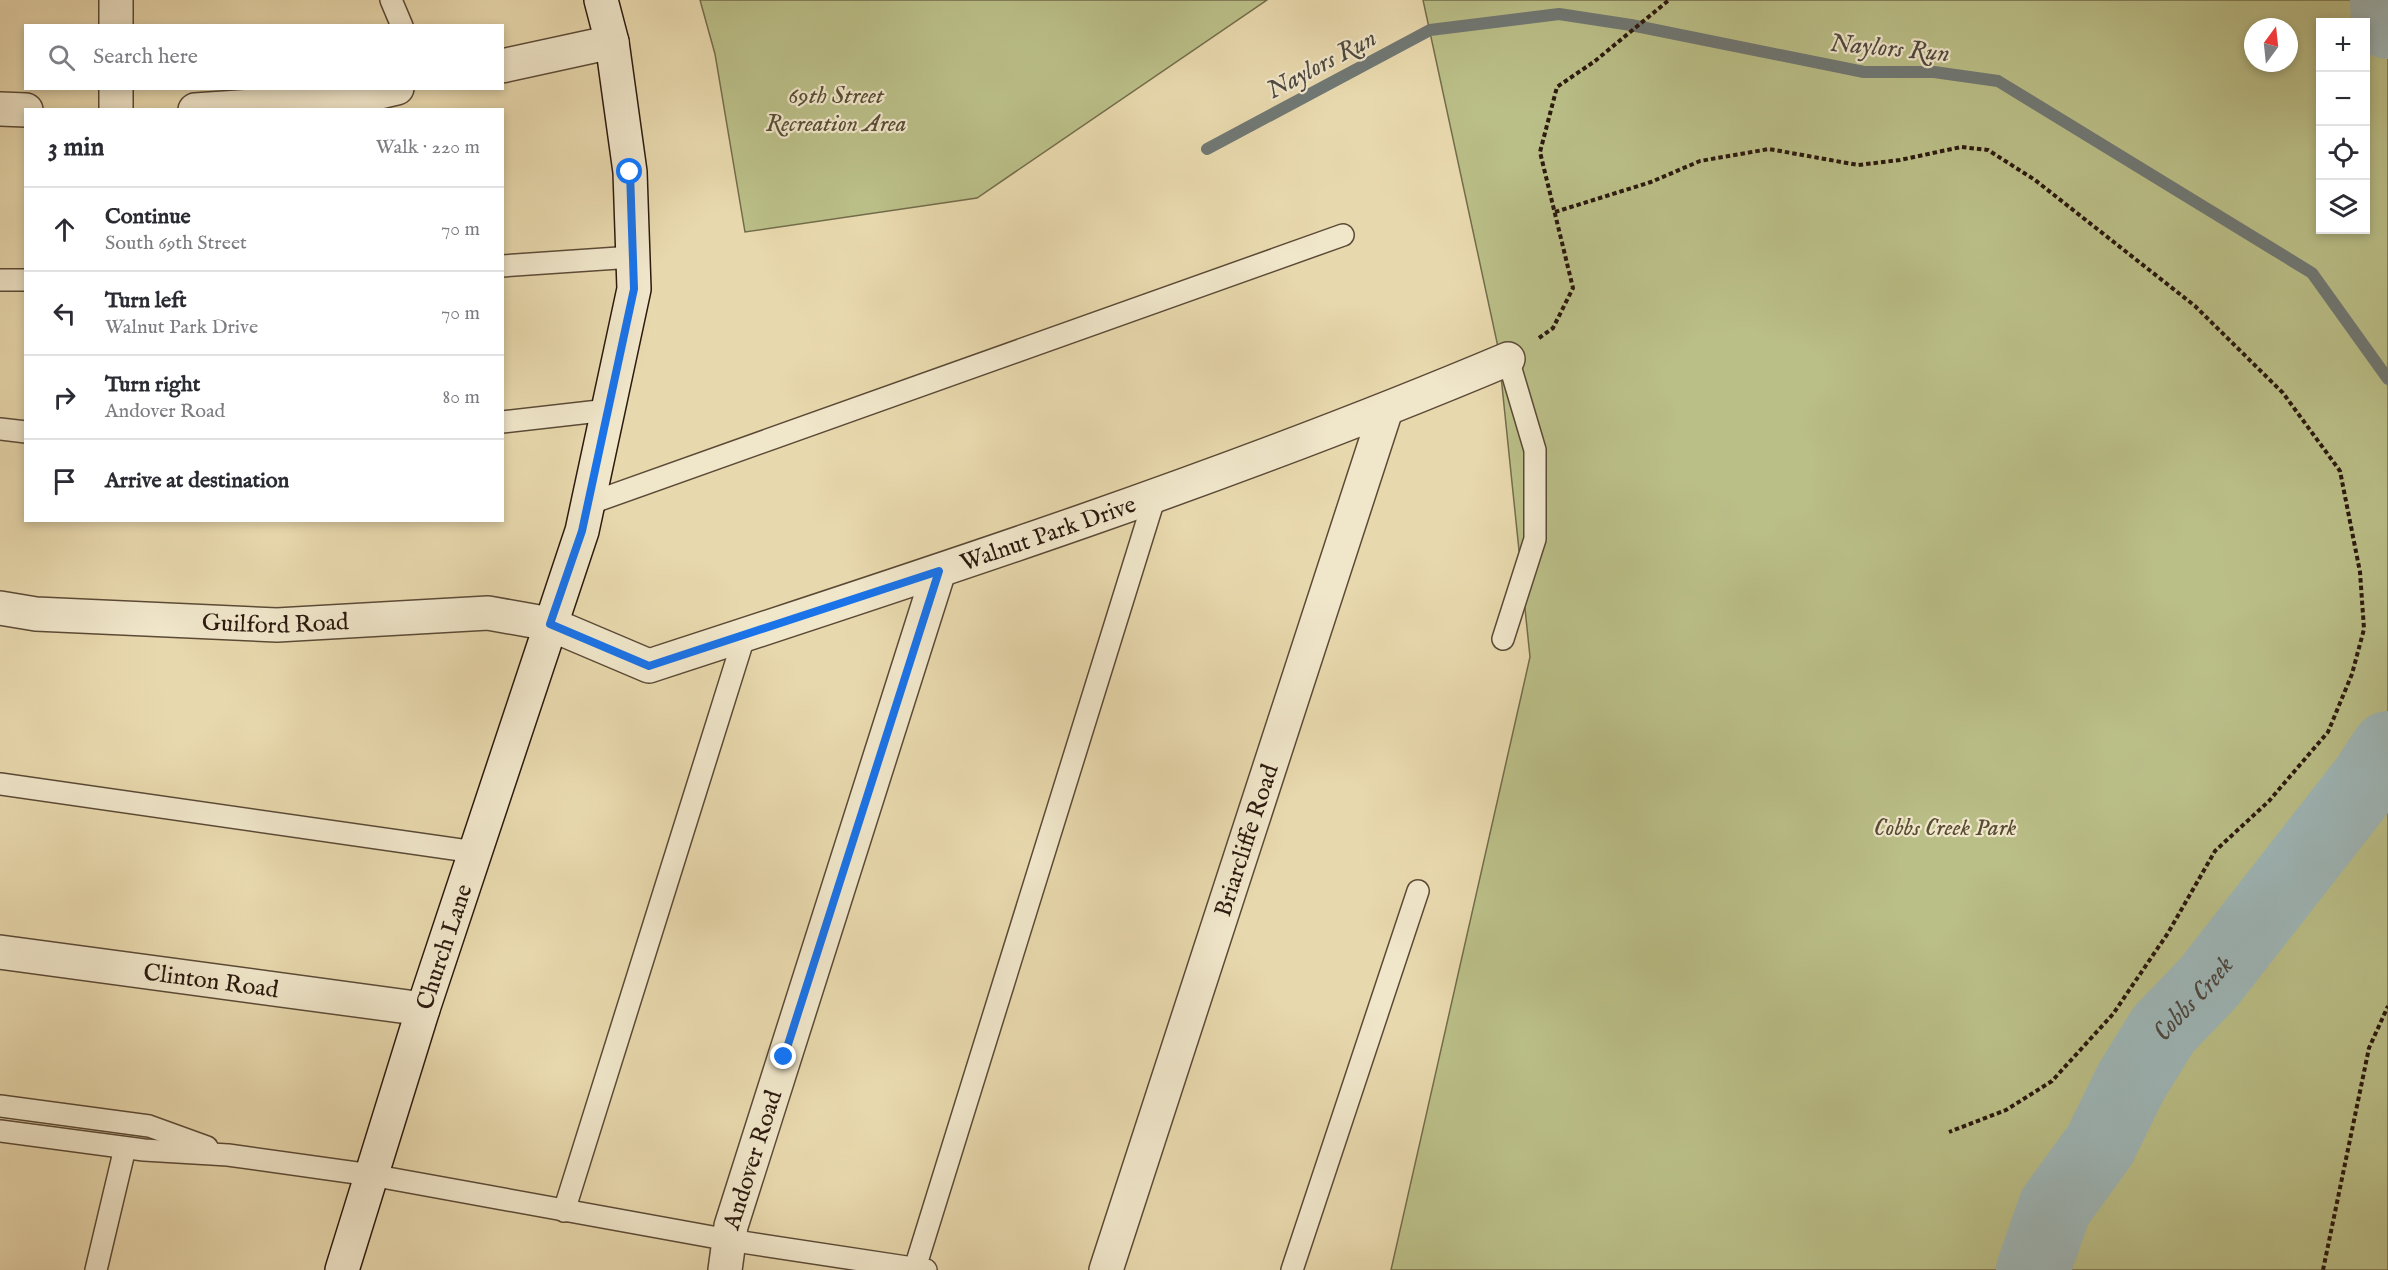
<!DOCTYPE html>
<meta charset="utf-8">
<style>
body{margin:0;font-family:"IM FELL English",serif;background:#f2f2f3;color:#2b2b33}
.controls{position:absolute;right:18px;top:18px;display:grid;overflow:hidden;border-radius:0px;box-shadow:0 3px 9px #0003}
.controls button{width:54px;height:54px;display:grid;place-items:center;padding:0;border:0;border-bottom:2px solid #e1e1e2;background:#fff;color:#2b2b33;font:30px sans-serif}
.compass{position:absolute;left:2244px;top:18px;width:54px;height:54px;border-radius:50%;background:#fff;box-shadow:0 3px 9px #0003;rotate:15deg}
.stop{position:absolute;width:18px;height:18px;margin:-14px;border:4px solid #1a73e8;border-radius:50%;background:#fff}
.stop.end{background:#1a73e8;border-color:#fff;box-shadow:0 2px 6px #0008}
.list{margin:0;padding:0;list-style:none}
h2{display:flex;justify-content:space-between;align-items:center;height:78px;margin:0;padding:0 24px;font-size:26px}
h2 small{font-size:20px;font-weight:400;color:#7c7c81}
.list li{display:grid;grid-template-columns:39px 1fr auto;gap:18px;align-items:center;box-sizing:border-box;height:84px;padding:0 24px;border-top:2px solid #e1e1e2}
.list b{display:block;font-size:22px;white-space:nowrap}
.list p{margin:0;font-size:20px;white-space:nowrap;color:#7c7c81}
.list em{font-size:20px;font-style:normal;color:#7c7c81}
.icon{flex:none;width:33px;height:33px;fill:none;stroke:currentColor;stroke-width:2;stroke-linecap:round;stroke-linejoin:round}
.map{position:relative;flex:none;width:2388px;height:1270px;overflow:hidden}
.search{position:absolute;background:#fff;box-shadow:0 3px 9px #0003;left:24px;top:24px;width:480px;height:66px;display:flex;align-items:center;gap:15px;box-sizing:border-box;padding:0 21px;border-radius:0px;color:#7c7c81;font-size:22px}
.panel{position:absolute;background:#fff;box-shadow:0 3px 9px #0003;left:24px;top:108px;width:480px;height:414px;border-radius:0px}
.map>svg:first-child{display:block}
</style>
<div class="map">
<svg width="2388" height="1270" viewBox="0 0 2388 1270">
<rect width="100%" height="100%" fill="#e8d8ad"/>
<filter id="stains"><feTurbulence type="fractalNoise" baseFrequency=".00333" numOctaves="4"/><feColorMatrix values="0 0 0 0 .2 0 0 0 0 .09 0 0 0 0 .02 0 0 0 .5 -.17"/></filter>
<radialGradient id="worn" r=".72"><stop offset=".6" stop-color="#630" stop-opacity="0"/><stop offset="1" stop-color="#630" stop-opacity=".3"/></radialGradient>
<g fill="#babe87" stroke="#736c4b" stroke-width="1.5" fill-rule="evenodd">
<polygon points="700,0 1267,0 977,198 745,232 715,54"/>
<path d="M1423,0H2388V1270H1391L1530,657L1498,347ZM2320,22H2366V230H2320ZM2253,27H2289V63H2253Z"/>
</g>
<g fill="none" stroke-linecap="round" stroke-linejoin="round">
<polyline stroke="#707874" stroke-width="12" points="1207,149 1430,30 1559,14 1631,25 1864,72 1934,72 1998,81 2312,273 2388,379"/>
<g stroke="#9eb6b7" stroke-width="74">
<polyline points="2387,0 2388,22"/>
<path id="s1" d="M2033,1270L2055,1207L2100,1145L2131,1082L2163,1030L2209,982L2366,781L2388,748"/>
</g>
<defs>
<g id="service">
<polyline points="391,0 402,26"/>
<polyline points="502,266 633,257"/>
<polyline points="0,280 26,280"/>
<polyline points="502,422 608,410"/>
<polyline points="0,429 26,432"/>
<polyline points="588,504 1343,235"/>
<polyline points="1503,639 1535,539 1535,450 1508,359"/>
<polyline points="0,784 475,852"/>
<polyline points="0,1106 149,1126 207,1147"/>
<polyline points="0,1131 144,1150 228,1155 371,1175 729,1240 926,1270"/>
<polyline points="564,1211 745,634"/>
<polyline points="915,1268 1156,493"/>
<polyline points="96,1270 125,1148"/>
<polyline points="1292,1270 1418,891"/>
</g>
<g id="minor">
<polyline points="116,26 116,0"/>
<polyline points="502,66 612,42"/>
<polyline points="0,109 26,110"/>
<polyline points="116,110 116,88"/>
<polyline points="195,110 350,99 397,88"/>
<path id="s2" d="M0,608L36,614L277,625L488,613L550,624L649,666C938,572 1228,477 1508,359"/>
<path id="s3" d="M0,952L423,1009"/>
<path id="s4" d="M725,1270L731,1226L939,571"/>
<path id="s5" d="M1106,1270L1386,410"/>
</g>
<g id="secondary">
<path id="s6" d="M342,1270L423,1009L582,531L634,289L630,172L612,42L601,0"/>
</g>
</defs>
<use href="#service" stroke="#5b4a36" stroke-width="24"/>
<use href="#minor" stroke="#5b4a36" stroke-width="36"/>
<use href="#secondary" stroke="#2c1a0f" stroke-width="36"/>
<g stroke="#2c1a0f" stroke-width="4" stroke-dasharray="4.5 3" stroke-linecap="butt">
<polyline points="1555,212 1651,182 1700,161 1769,149 1858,165 1900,160 1961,147 1988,150 2035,180 2195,306 2283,393 2340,471 2360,572 2364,629 2352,674 2328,732 2269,801 2215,851 2168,933 2113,1014 2052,1081 2006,1110 1949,1132"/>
<polyline points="1539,338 1553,328 1573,288 1540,152 1557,87 1595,61 1669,0"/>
<polyline points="2323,1270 2369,1048 2388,1006"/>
</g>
<use href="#service" stroke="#f0e6ca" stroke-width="21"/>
<use href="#minor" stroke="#f0e6ca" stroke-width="33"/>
<use href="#secondary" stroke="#f0e6ca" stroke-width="33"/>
</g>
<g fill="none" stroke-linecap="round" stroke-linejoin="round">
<polyline stroke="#1a73e8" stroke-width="8" points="630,172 634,289 582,531 550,624 649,666 939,571 784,1057"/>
</g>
<g text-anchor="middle" stroke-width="4.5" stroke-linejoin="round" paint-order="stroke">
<g font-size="24" font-style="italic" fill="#574b33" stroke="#f0e6ca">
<text x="836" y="103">69th Street<tspan x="836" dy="28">Recreation Area</tspan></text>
<text x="1945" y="835">Cobbs Creek Park</text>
</g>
<g font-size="24" fill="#2c1a0f" stroke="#f0e6ca">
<text dy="8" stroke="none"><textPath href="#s2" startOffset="1080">Walnut Park Drive</textPath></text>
<text dy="8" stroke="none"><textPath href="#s2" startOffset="276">Guilford Road</textPath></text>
<text dy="8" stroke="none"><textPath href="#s5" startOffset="452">Briarcliffe Road</textPath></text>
<text dy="8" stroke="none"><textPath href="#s6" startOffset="339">Church Lane</textPath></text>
<text dy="8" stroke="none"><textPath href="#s3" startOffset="213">Clinton Road</textPath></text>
<text dy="8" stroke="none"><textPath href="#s4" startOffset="114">Andover Road</textPath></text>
</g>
<g font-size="26" font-style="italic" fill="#4e4941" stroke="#f0e6ca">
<text transform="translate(1890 47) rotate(5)" y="9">Naylors Run</text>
<text transform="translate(1321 63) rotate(-28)" y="9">Naylors Run</text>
<text dy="9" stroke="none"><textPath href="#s1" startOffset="318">Cobbs Creek</textPath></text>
</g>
</g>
<rect width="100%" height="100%" filter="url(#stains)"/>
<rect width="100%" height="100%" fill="url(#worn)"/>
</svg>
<div class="controls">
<button>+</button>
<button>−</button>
<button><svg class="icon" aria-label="locate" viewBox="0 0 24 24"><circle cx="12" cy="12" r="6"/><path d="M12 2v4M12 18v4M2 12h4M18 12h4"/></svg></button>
<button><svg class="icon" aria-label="layers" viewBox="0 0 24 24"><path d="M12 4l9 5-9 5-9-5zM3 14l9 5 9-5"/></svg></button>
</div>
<svg class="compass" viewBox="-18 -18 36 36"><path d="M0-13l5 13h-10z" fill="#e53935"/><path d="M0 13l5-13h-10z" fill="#7c7c81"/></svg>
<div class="stop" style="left:630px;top:172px"></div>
<div class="stop end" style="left:784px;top:1057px"></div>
<div class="search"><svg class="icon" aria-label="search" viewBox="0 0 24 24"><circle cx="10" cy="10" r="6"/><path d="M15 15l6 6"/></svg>Search here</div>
<section class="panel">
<h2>3 min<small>Walk · 220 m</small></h2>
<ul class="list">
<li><svg class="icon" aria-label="ahead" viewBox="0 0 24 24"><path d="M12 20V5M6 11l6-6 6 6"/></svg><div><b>Continue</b><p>South 69th Street</p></div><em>70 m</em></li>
<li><svg class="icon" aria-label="left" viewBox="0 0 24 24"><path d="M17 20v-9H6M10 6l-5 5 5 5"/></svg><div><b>Turn left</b><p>Walnut Park Drive</p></div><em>70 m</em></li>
<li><svg class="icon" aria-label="right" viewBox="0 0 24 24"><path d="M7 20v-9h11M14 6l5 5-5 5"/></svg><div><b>Turn right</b><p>Andover Road</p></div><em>80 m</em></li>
<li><svg class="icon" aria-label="arrive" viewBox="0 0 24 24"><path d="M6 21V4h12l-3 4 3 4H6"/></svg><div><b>Arrive at destination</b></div></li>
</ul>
</section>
</div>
